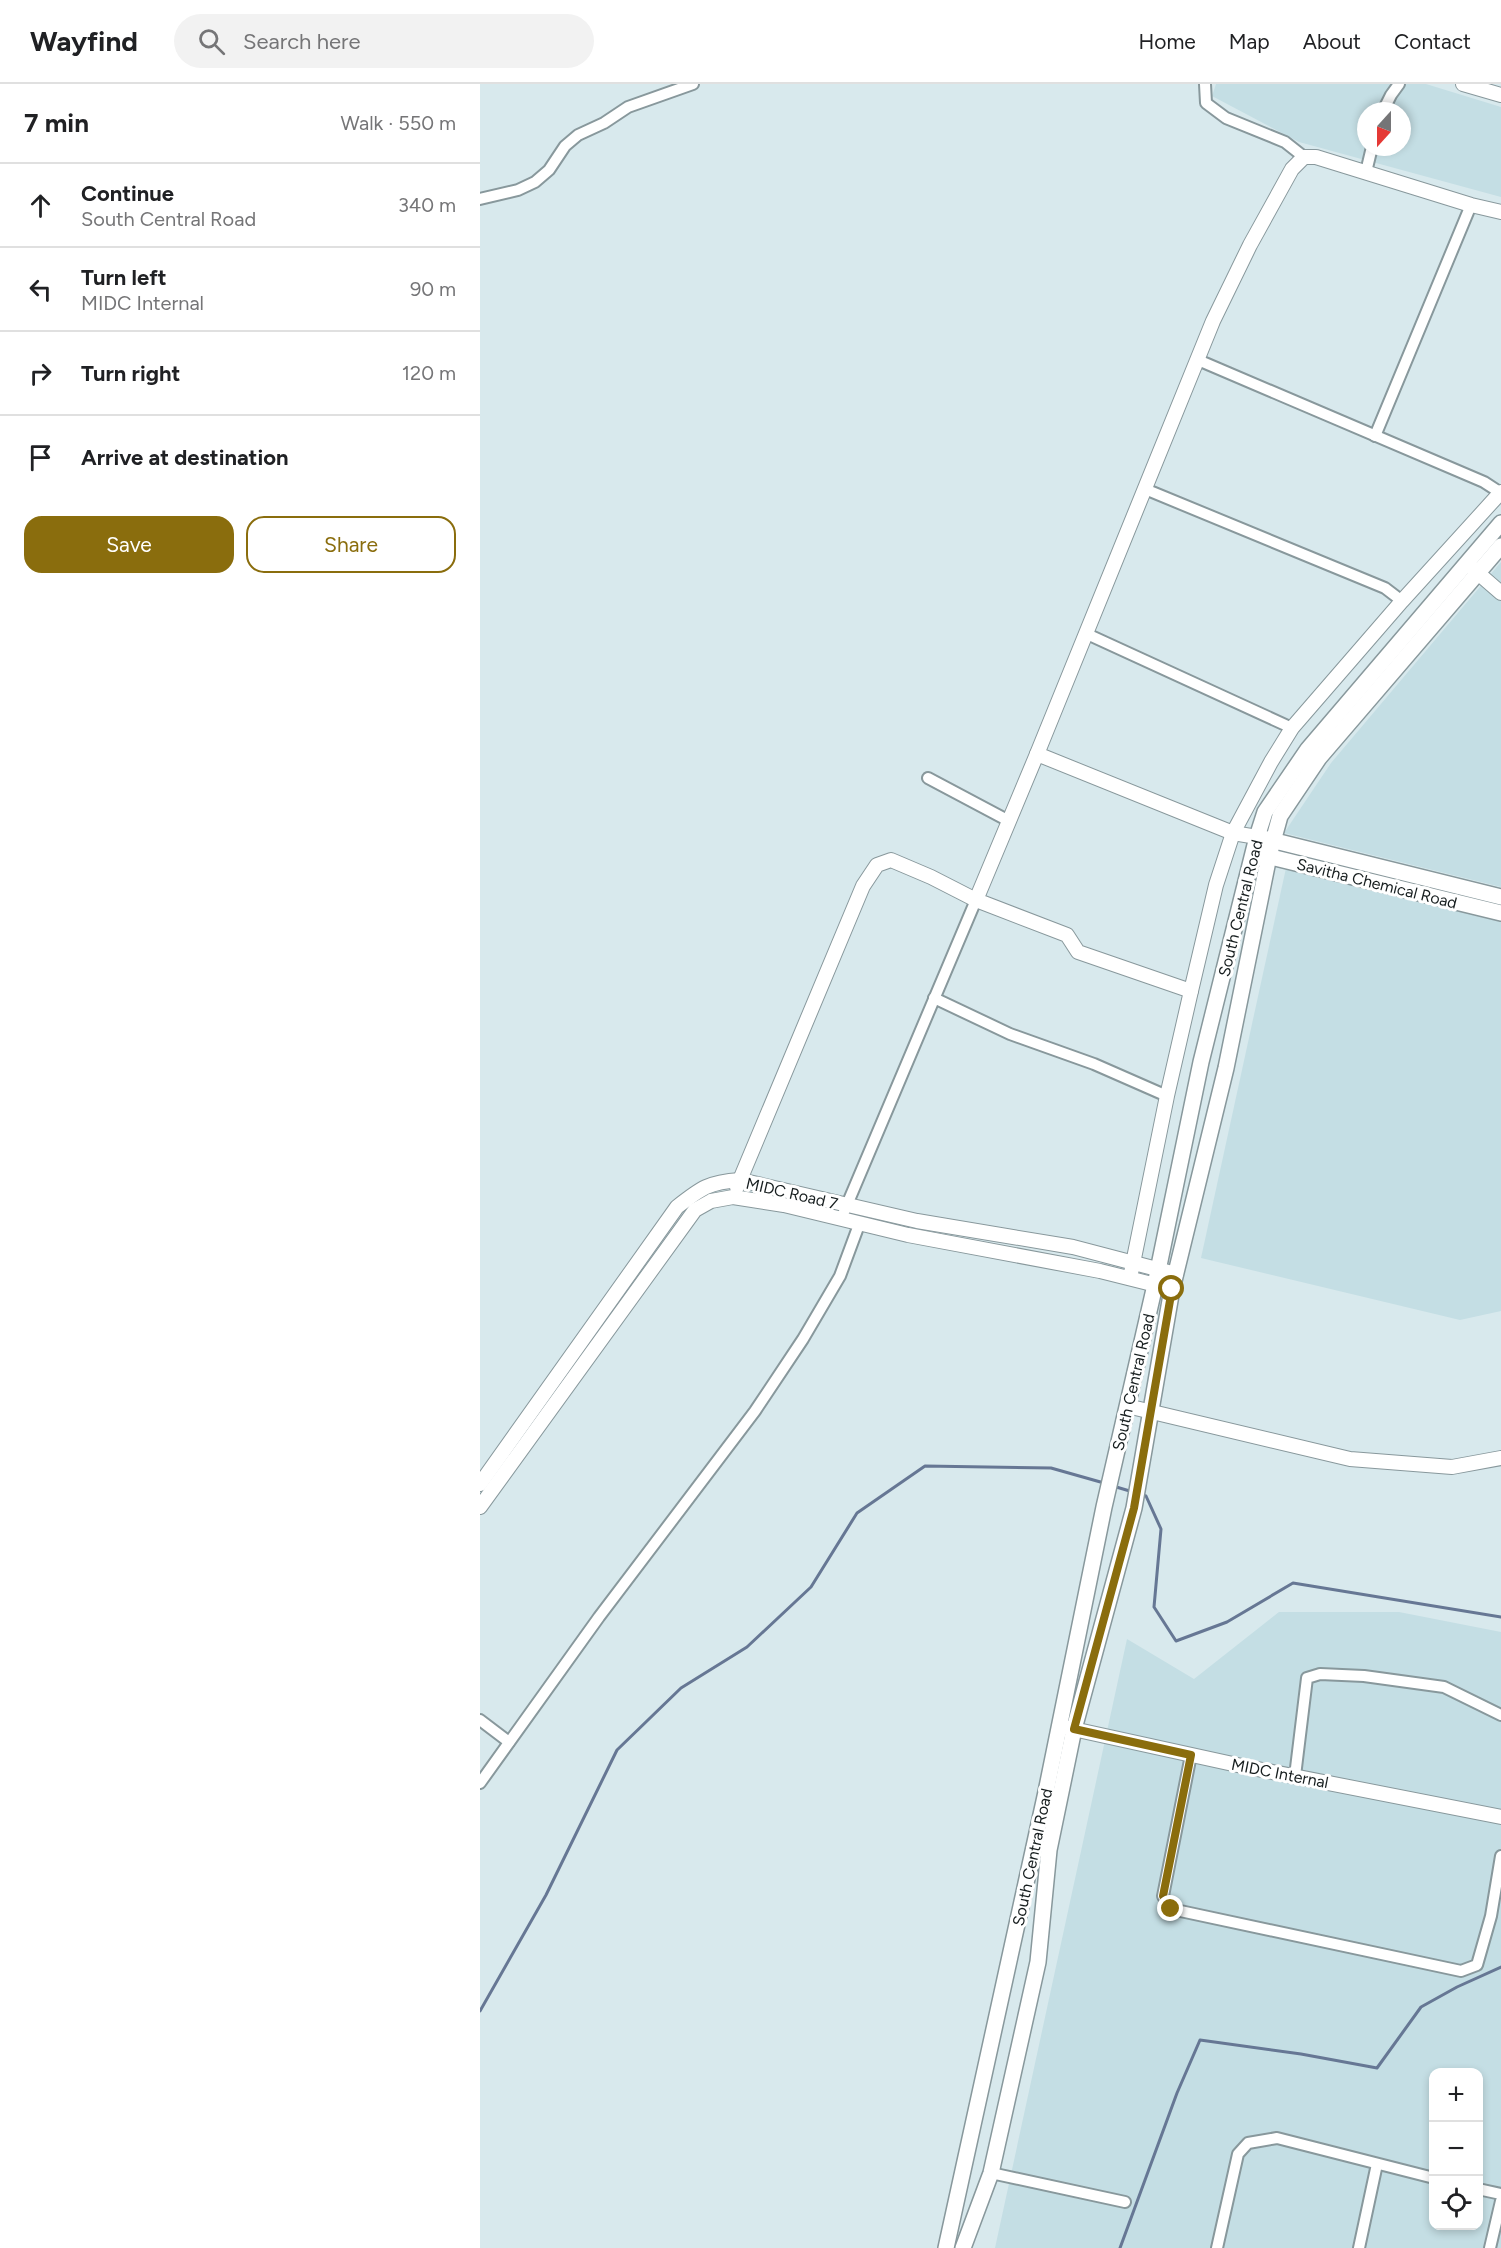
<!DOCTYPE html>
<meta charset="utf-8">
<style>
body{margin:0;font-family:Figtree,sans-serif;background:#f2f2f2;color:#202124}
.controls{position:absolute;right:18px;bottom:18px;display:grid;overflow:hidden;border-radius:12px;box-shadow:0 3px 9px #0003}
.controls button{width:54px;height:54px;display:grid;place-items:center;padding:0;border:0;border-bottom:2px solid #e0e0e0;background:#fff;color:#202124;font:30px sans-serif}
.compass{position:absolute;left:877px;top:18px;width:54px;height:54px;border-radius:50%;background:#fff;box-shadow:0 3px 9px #0003;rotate:201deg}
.stop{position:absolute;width:18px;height:18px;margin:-14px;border:4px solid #8a6d0d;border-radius:50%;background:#fff}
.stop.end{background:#8a6d0d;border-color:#fff;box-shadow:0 2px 6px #0008}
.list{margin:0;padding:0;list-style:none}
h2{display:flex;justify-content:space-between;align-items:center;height:78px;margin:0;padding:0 24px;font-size:26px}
h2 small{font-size:20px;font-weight:400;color:#757577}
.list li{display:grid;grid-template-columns:39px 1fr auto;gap:18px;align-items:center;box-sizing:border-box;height:84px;padding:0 24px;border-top:2px solid #e0e0e0}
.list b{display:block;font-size:22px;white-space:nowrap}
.list p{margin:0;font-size:20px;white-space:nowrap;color:#757577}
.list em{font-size:20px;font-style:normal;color:#757577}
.actions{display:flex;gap:12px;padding:18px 24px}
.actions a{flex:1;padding:14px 0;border:2px solid #8a6d0d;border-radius:18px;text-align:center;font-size:21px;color:#8a6d0d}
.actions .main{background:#8a6d0d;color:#fff}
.icon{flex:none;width:33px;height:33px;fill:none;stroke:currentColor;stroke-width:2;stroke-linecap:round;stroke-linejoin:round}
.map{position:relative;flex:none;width:1021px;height:2164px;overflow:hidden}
header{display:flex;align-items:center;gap:36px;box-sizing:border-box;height:84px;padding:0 30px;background:#fff;border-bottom:2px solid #e0e0e0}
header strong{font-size:28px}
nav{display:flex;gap:33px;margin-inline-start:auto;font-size:21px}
.search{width:420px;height:54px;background:#f2f2f2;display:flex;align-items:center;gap:15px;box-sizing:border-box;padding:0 21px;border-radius:33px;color:#757577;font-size:22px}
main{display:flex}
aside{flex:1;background:#fff}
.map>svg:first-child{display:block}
</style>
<header>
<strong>Wayfind</strong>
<div class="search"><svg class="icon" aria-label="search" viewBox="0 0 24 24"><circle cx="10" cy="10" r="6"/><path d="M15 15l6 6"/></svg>Search here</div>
<nav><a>Home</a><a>Map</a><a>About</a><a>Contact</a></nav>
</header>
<main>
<aside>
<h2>7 min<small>Walk · 550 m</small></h2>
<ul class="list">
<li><svg class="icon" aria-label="ahead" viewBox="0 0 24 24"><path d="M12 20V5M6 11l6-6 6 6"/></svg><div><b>Continue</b><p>South Central Road</p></div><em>340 m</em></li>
<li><svg class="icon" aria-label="left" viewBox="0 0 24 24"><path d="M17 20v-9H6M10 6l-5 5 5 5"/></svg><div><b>Turn left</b><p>MIDC Internal</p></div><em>90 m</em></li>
<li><svg class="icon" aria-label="right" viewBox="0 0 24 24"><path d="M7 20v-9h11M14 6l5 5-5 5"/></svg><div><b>Turn right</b></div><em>120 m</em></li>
<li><svg class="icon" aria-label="arrive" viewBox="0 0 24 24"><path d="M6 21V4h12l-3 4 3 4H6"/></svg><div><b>Arrive at destination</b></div></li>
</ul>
<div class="actions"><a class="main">Save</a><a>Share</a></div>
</aside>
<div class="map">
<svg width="1021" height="2164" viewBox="0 0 1021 2164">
<rect width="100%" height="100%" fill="#d8e9ed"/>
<g fill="#c4dee4" fill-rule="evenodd">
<path d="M736,0H946L1021,23V113L819,58L732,12ZM886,27H922V63H886Z"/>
<polygon points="1021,478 1021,803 804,749 851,679"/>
<polygon points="806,784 1021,838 1021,1227 980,1236 721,1174"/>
<path d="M799,1528H919L1021,1548V2164H515L647,1555L714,1595ZM954,1988H998V2142H954Z"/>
</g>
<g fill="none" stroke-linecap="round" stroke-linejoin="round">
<g stroke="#667794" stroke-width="3">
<polyline points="633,1402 653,1408"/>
<polyline points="662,1411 666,1412 681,1445 674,1523 696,1557 747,1538 813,1499 1021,1533"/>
<polyline points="0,1927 66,1811 137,1666 201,1604 267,1563 331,1503 377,1429 445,1382 571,1384 624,1399"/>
<polyline points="640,2164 697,2009 720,1956 821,1970 897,1984 941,1923 977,1903 1021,1883"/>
</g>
<defs>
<g id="minor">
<polyline points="725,0 726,19 746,34 805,58 824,73"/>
<polyline points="903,27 911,11 919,0"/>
<polyline points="886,88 892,63"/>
<polyline points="0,115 38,106 55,98 69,86 85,62 98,51 124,39 148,23 213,0"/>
<polyline points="718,276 1004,398 1021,409"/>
<polyline points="895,352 991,121"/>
<polyline points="665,405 905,504 922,517"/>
<polyline points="607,550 812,644"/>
<polyline points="448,694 529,737"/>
<polyline points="454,914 530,950 614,980 687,1012"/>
<polyline points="361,1135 496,816"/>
<polyline points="0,1636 29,1658"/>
<polyline points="711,1671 683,1812 691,1825 981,1887 997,1881 1011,1832 1021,1772"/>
<polyline points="815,1692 827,1594 840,1590 884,1592 964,1603 1021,1631"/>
<polyline points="0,1699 119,1533 275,1327 323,1255 360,1192 380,1138"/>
<polyline points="511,2089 645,2118"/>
<polyline points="998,2105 1021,2110"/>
<polyline points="737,2164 758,2070 768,2059 797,2054 954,2094"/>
<polyline points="879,2164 897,2080"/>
<polyline points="1010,2164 1021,2117"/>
</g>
<g id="tertiary">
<polyline points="983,0 1021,11"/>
<polyline points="991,483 1021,509"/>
<polyline points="557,670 733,237 770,161 812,85 824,73 836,73 991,121 1021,128"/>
<polyline points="711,907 736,801 753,749 791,678 812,644 922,517 1021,408"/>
<polyline points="257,1103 383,802 397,781 411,776 451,793 496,816"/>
<polyline points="650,1194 687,1012 711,907 598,868 587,851 496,816 557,670 753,749 777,753"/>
<polyline points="647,1322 870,1375 972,1383 1021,1374"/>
<path d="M0,1400L197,1123C221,1104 229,1098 260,1096L437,1137L593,1163L696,1190"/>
<polyline points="0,1423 215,1126 231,1117 253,1113 304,1121 428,1151 620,1187 692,1205"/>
<polyline points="584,1643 762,1682 1021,1733"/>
</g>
<g id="secondary">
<polyline points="783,754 1021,813"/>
<polyline points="779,770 1021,829"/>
<polyline points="466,2164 566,1708 624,1423 675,1201 721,978 777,753 785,728 828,665 1021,439"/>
<polyline points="483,2164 511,2089 558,1878 569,1766 594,1645 654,1424 692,1205 746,984 789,772 800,732 839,674 1021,462"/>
</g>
</defs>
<use href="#minor" stroke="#88989c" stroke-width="14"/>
<use href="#tertiary" stroke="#88989c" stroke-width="16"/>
<use href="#secondary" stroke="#88989c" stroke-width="18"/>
<use href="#minor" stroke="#fff" stroke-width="10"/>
<use href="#tertiary" stroke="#fff" stroke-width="14"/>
<use href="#secondary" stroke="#fff" stroke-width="15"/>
</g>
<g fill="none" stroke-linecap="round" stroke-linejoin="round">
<polyline stroke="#8a6d0d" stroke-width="8" points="691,1825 683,1812 711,1671 594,1645 654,1424 692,1205"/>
</g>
<g text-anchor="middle" stroke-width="6" stroke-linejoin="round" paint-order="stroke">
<g font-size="16" fill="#161d1e" stroke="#fff">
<text transform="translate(897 799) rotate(14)" y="6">Savitha Chemical Road</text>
<text transform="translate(760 824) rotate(-76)" y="6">South Central Road</text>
<text transform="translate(312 1109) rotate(13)" y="6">MIDC Road 7</text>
<text transform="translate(653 1298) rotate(-77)" y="6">South Central Road</text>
<text transform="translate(800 1689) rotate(11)" y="6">MIDC Internal</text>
<text transform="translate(552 1773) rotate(-78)" y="6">South Central Road</text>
</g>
</g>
</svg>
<div class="controls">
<button>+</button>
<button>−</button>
<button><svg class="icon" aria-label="locate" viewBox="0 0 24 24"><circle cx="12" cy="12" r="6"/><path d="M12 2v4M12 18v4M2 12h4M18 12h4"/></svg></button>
</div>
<svg class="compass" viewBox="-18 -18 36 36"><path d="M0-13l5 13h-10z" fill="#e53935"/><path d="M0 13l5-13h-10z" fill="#757577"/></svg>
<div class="stop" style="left:692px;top:1205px"></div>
<div class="stop end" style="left:691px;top:1825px"></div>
</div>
</main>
